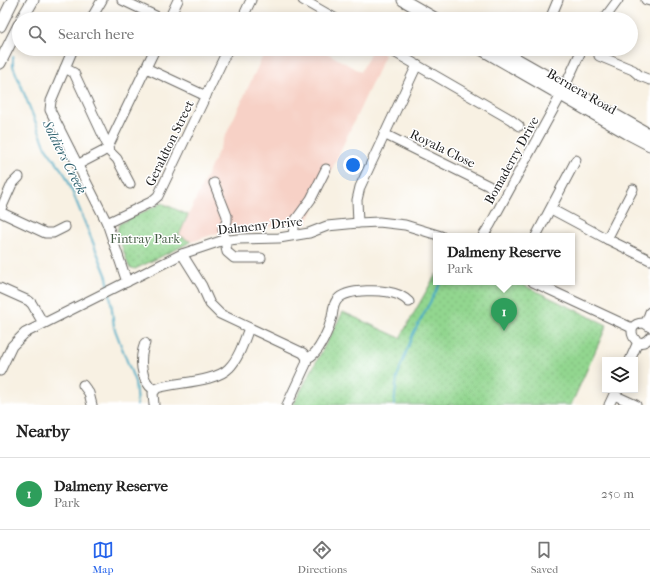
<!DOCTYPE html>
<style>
body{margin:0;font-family:"IM FELL French Canon",serif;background:#f2f2f2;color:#222}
.controls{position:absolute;right:12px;bottom:12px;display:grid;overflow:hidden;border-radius:0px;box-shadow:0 2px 10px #0003}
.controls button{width:36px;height:36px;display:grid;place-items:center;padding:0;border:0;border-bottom:1px solid #e0e0e0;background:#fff;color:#222;font:20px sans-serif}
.you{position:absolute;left:353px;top:165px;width:14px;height:14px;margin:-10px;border:3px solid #fff;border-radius:50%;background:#1a73e8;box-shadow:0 0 0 6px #1a73e833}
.badge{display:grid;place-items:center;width:26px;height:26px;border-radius:50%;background:#2563eb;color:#fff;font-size:13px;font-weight:700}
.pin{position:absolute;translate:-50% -33px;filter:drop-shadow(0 1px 2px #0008)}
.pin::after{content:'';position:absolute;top:21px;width:14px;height:12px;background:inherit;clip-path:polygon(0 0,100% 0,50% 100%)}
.popup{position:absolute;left:433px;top:233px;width:142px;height:52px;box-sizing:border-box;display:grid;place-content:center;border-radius:0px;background:#fff;filter:drop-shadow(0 1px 3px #0005);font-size:13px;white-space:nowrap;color:#767676}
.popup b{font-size:15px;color:#222}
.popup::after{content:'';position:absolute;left:50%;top:100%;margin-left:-8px;border:8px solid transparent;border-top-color:#fff}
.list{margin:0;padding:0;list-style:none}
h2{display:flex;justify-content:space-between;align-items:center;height:52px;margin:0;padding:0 16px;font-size:17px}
h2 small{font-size:13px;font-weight:400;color:#767676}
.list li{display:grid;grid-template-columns:26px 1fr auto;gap:12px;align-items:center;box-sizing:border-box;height:72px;padding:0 16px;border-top:1px solid #e0e0e0}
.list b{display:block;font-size:15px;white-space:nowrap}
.list p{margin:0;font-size:13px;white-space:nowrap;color:#767676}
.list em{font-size:13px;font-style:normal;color:#767676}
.icon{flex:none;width:22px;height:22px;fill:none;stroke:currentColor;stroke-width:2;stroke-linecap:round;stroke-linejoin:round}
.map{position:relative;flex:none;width:650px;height:405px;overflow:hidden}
.search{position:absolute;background:#fff;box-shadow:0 2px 10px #0003;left:12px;right:12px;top:12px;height:44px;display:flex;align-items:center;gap:10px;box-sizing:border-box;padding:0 14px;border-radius:22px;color:#767676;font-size:15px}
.sheet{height:124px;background:#fff}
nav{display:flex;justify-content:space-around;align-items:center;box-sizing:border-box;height:56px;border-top:1px solid #e0e0e0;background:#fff;font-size:11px;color:#767676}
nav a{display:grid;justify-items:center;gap:2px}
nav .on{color:#2563eb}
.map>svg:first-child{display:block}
</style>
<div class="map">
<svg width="650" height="405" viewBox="0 0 650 405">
<defs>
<pattern id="park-dots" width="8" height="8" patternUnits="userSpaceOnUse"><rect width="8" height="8" fill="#92d68f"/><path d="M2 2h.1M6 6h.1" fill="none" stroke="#7db77b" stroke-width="1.8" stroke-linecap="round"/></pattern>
</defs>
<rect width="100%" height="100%" fill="#fff"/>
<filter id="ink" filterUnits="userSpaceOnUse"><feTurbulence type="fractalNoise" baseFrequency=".025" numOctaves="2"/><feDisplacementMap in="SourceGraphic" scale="8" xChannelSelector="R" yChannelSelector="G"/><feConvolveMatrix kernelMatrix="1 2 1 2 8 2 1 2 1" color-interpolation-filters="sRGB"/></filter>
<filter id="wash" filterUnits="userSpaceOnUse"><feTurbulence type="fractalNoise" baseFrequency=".012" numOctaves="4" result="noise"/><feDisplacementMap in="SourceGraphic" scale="16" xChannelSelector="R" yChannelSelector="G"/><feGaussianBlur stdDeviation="0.9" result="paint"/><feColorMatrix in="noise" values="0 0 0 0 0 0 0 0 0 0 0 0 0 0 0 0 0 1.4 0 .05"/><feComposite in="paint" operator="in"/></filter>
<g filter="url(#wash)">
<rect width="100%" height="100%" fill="#f8f1e3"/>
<polygon fill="#f7d1c6" points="266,49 320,49 361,72 372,49 375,49 385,55 308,220 309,223 220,232 191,242 179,235"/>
<g fill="url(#park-dots)" stroke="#577956">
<polygon points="162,203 188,215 179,235 191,242 135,269 129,267 117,232 119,224"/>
<polygon points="436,274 436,282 517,282 607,325 571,405 293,405 343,312 400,338"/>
</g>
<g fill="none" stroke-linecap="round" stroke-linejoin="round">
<g stroke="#47abc6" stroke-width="2">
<polyline points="13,57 13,66 46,148 66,176 107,277 109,288"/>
<polyline points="110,293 114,327 135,382 137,405"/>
<polyline points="394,405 397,377 413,334 441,282"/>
</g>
</g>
</g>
<g filter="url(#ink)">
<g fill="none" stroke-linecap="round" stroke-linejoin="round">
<defs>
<g id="minor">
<polyline points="122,0 162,19"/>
<polyline points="303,0 336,19"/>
<polyline points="646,0 650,1"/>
<polyline points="91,19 102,0"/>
<polyline points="169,19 178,0"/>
<polyline points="242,19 251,0"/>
<polyline points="550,19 558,0"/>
<polyline points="604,19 618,0"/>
<polyline points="73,49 51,101 50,110 107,223 127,282"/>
<polyline points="389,49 510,119 519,126"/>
<polyline points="599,56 633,70 640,76 650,80"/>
<polyline points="65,68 74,73 108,146"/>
<polyline points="146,68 206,96"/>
<polyline points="384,134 489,186"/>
<polyline points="107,149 117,159 130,184"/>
<polyline points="77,165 102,152 107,149 155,49"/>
<polyline points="214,183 227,216 227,221 223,229 227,252 234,258 261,258"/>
<polyline points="551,209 607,239 650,260"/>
<polyline points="0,211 12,184 19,177"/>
<polyline points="0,212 45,233 53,233 65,227"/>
<polyline points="107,223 151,202 158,196 228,49"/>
<polyline points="358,223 357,200 360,187 417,65"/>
<polyline points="293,235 295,221 311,199 326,169"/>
<polyline points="483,236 490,225 561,95 582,49"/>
<polyline points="536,236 576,160"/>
<polyline points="607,239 633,189"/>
<polyline points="182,254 202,286 210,304 220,314 303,353 307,358"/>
<polyline points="533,282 632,328"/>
<polyline points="0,288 29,301 32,304 43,323"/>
<polyline points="646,323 650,312"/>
<path d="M650,327L644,323C621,322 636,355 650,337"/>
<path d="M145,343C139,358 140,380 154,390"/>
<path d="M307,358C319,355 329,329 332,317C333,312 333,304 337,300C346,288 386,289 399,295C403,297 406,299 409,302"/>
<polyline points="630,360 638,342"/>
<polyline points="0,371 12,346 25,333 182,254 221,241 238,239 279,238 309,233 327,226 358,223 379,222 405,225 441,236"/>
<polyline points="83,385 89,393 92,405"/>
<polyline points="614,395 636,405"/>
<path d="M154,405L153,393L157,388C177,382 216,382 229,368C239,358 244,341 249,328"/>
<polyline points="287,405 306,364 307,358"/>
<polyline points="609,405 616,390"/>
</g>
<g id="major">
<polyline points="403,0 436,19"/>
<polyline points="22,19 33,0"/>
<polyline points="0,26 13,0"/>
<polyline points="481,49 627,133 650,145"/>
<polyline points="499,49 650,135"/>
<polyline points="0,63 19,25"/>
</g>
</defs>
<use href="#minor" stroke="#696762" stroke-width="11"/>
<use href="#major" stroke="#696762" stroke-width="13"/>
<use href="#minor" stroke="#fff" stroke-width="9"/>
<use href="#major" stroke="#fff" stroke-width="11"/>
</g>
</g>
<g text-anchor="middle" stroke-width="3" stroke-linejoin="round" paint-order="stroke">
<g font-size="13" fill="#1c1c1c" stroke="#fff">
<text transform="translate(582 91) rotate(30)" y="5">Bernera Road</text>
<text transform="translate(169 143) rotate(-64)" y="5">Geraldton Street</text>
<text transform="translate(443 148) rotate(26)" y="5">Royala Close</text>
<text transform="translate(511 160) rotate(-61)" y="5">Bomaderry Drive</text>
<text transform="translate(260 225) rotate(-6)" y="5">Dalmeny Drive</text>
</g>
<g font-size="13" fill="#455d44" stroke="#fff">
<text x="145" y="243">Fintray Park</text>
</g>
<g font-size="14" font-style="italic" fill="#326471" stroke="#fff">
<text transform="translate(65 157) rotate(63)" y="5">Soldiers Creek</text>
</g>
</g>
</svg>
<div class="controls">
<button><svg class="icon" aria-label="layers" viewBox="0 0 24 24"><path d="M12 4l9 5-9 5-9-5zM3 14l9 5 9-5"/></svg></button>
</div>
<div class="you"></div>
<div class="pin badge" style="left:504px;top:331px;background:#2e9e5b">1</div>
<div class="popup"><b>Dalmeny Reserve</b>Park</div>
<div class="search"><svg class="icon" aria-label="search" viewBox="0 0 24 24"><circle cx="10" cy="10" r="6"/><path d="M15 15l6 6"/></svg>Search here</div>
</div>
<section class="sheet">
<h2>Nearby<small></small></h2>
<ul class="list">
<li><span class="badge" style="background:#2e9e5b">1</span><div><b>Dalmeny Reserve</b><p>Park</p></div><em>250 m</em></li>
</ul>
</section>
<nav>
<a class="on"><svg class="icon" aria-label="map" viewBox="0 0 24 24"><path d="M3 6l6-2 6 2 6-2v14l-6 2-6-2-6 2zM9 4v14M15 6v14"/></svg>Map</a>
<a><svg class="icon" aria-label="directions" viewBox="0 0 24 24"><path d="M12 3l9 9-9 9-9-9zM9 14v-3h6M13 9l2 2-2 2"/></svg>Directions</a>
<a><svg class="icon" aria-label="saved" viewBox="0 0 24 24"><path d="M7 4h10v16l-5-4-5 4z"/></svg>Saved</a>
</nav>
